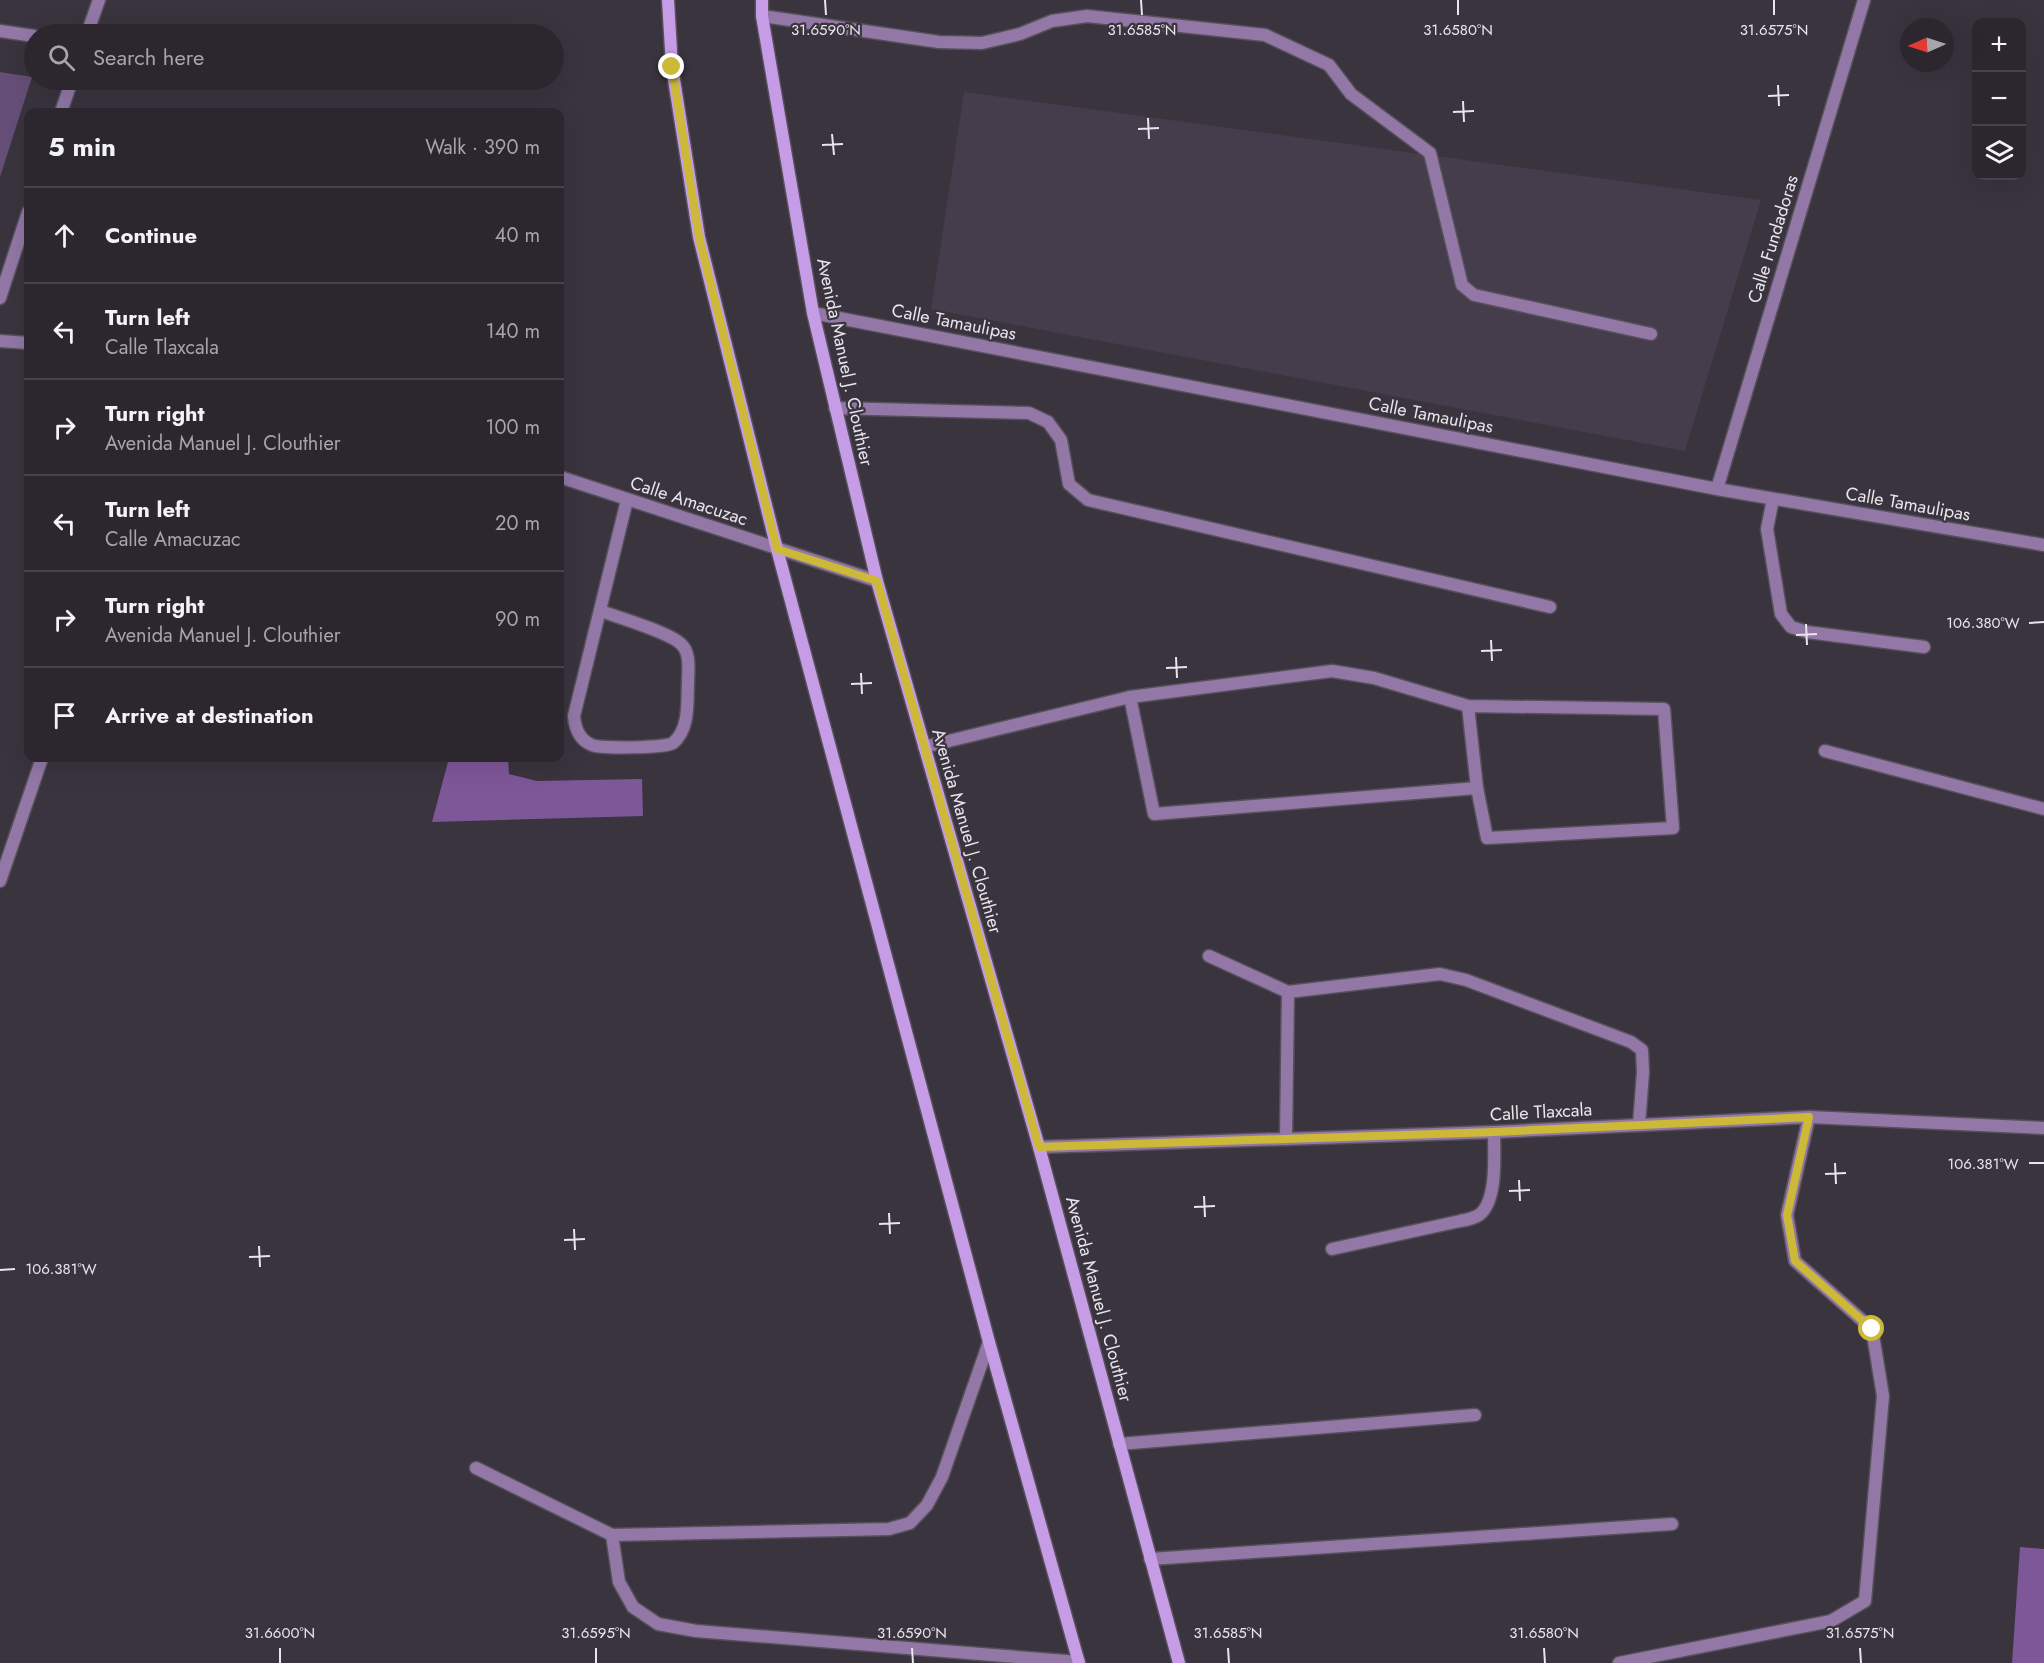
<!DOCTYPE html>
<meta charset="utf-8">
<style>
body{margin:0;font-family:Jost,sans-serif;background:#342f37;color:#f1f3f6}
.controls{position:absolute;right:18px;top:18px;display:grid;overflow:hidden;border-radius:12px;box-shadow:0 6px 24px #0002}
.controls button{width:54px;height:54px;display:grid;place-items:center;padding:0;border:0;border-bottom:2px solid #48444b;background:#2c272f;color:#f1f3f6;font:30px sans-serif}
.compass{position:absolute;left:1900px;top:18px;width:54px;height:54px;border-radius:50%;background:#2c272f;box-shadow:0 6px 24px #0002;rotate:267deg}
.stop{position:absolute;width:18px;height:18px;margin:-14px;border:4px solid #cdb938;border-radius:50%;background:#fff}
.stop.end{background:#cdb938;border-color:#fff;box-shadow:0 2px 6px #0008}
.list{margin:0;padding:0;list-style:none}
h2{display:flex;justify-content:space-between;align-items:center;height:78px;margin:0;padding:0 24px;font-size:26px}
h2 small{font-size:20px;font-weight:400;color:#a6a5aa}
.list li{display:grid;grid-template-columns:39px 1fr auto;gap:18px;align-items:center;box-sizing:border-box;height:96px;padding:0 24px;border-top:2px solid #48444b}
.list b{display:block;font-size:22px;white-space:nowrap}
.list p{margin:0;font-size:20px;white-space:nowrap;color:#a6a5aa}
.list em{font-size:20px;font-style:normal;color:#a6a5aa}
.icon{flex:none;width:33px;height:33px;fill:none;stroke:currentColor;stroke-width:2;stroke-linecap:round;stroke-linejoin:round}
.map{position:relative;flex:none;width:2044px;height:1663px;overflow:hidden}
.search{position:absolute;background:#2c272f;box-shadow:0 6px 24px #0002;left:24px;top:24px;width:540px;height:66px;display:flex;align-items:center;gap:15px;box-sizing:border-box;padding:0 21px;border-radius:33px;color:#a6a5aa;font-size:22px}
.panel{position:absolute;background:#2c272f;box-shadow:0 6px 24px #0002;left:24px;top:108px;width:540px;height:654px;border-radius:12px}
.map>svg:first-child{display:block}
</style>
<div class="map">
<svg width="2044" height="1663" viewBox="0 0 2044 1663">
<rect width="100%" height="100%" fill="#3a343f"/>
<polygon fill="#453c4c" points="964,92 1761,200 1685,451 931,309"/>
<polygon fill="#664f77" points="0,72 32,77 0,177"/>
<g fill="#7e5799">
<polygon points="449,758 508,758 509,774 537,781 642,779 643,816 432,822"/>
<polygon points="2020,1547 2044,1549 2044,1663 2012,1663"/>
</g>
<g fill="none" stroke-linecap="round" stroke-linejoin="round">
<defs>
<g id="service">
<polyline points="762,16 939,42 982,43 1020,34 1052,21 1087,16 1265,35 1329,65 1351,94 1430,153 1462,285 1474,295 1651,334"/>
<polyline points="835,408 1029,413 1048,422 1061,440 1069,484 1088,500 1550,607"/>
<polyline points="1773,499 1767,529 1781,614 1791,627 1807,632 1924,647"/>
<path d="M601,611C619,618 669,632 681,644C691,653 688,670 688,683C687,702 690,729 673,743C667,748 599,749 592,745C579,740 575,728 574,716L627,500"/>
<polyline points="1130,697 1154,814 1477,788"/>
<polyline points="924,747 1130,697 1332,671 1374,678 1468,706 1664,709 1673,828 1487,838 1477,788 1468,706"/>
<polyline points="1825,751 2044,809"/>
<polyline points="1209,956 1288,992 1440,974 1466,980 1631,1042 1642,1050 1643,1072 1639,1125"/>
<polyline points="1286,1139 1288,992"/>
<path d="M1332,1249L1460,1221C1466,1220 1474,1218 1479,1215C1498,1201 1494,1154 1494,1132"/>
<polyline points="1119,1444 1475,1415"/>
<polyline points="476,1468 612,1535 889,1529 910,1523 927,1505 942,1477 989,1342"/>
<polyline points="612,1535 619,1582 633,1607 658,1624 696,1631 1079,1662"/>
<polyline points="1150,1559 1672,1524"/>
<polyline points="1619,1663 1831,1621 1865,1601 1883,1396 1872,1329 1795,1261 1787,1215 1809,1117"/>
</g>
<g id="minor">
<polyline points="0,31 34,36"/>
<polyline points="87,34 99,0"/>
<polyline points="61,112 72,80"/>
<polyline points="0,298 28,212"/>
<polyline points="813,313 1717,489 2044,545"/>
<polyline points="0,341 28,343"/>
<polyline points="560,477 877,581"/>
<polyline points="1717,489 1864,0"/>
<polyline points="0,881 42,758"/>
<polyline points="1039,1147 1494,1132 1809,1117 2044,1128"/>
</g>
<g id="secondary">
<polyline points="668,0 672,67 699,237 777,549 989,1342 1079,1663"/>
<polyline points="762,0 762,16 813,313 877,581 1039,1147 1179,1663"/>
</g>
</defs>
<use href="#service" stroke="#56505b" stroke-width="15"/>
<use href="#minor" stroke="#56505b" stroke-width="15"/>
<use href="#secondary" stroke="#56505b" stroke-width="15"/>
<use href="#service" stroke="#9378a7" stroke-width="12"/>
<use href="#minor" stroke="#9378a7" stroke-width="12"/>
<use href="#secondary" stroke="#c79ce7" stroke-width="12"/>
</g>
<g fill="none" stroke-linecap="round" stroke-linejoin="round">
<polyline stroke="#cdb938" stroke-width="8" points="672,67 699,237 777,549 877,581 1039,1147 1494,1132 1809,1117 1787,1215 1795,1261 1872,1329"/>
</g>
<path fill="none" stroke="#e9e5ec" stroke-width="2" d="M825,0L826,15M1141,0L1142,15M1458,0V15M1774,0V15M1778,85L1779,106M1768,96L1789,95M1463,101L1464,122M1453,112L1474,111M1148,118L1149,139M1138,129L1159,128M832,134L834,155M822,145L843,144M2029,623L2044,622M1806,624L1807,645M1796,635L1817,634M1491,640L1492,661M1481,651L1502,650M1176,657L1177,678M1166,668L1187,667M861,673L862,694M851,684L872,683M1835,1163L1836,1184M2029,1163H2044M1825,1174L1846,1173M1519,1180L1520,1201M1509,1191L1530,1190M1204,1196L1205,1217M1194,1207L1215,1206M889,1213L890,1234M879,1224L900,1223M574,1229L575,1250M564,1240L585,1239M259,1246L260,1267M249,1257L270,1256M0,1270L15,1269M280,1648V1663M596,1648V1663M912,1648L913,1663M1228,1648L1229,1663M1544,1648L1545,1663M1860,1648L1861,1663"/>
<g text-anchor="middle" stroke-width="4.5" stroke-linejoin="round" paint-order="stroke">
<g font-size="18" fill="#e9e5ec" stroke="#3a343f">
<text transform="translate(1773 239) rotate(-73)" y="6">Calle Fundadoras</text>
<text transform="translate(954 322) rotate(11)" y="6">Calle Tamaulipas</text>
<text transform="translate(845 362) rotate(78)" y="6">Avenida Manuel J. Clouthier</text>
<text transform="translate(1431 415) rotate(11)" y="6">Calle Tamaulipas</text>
<text transform="translate(689 501) rotate(18)" y="6">Calle Amacuzac</text>
<text transform="translate(1908 504) rotate(10)" y="6">Calle Tamaulipas</text>
<text transform="translate(967 831) rotate(74)" y="6">Avenida Manuel J. Clouthier</text>
<text transform="translate(1541 1112) rotate(-3)" y="6">Calle Tlaxcala</text>
<text transform="translate(1099 1299) rotate(75)" y="6">Avenida Manuel J. Clouthier</text>
</g>
</g>
<g font-size="15" text-anchor="middle" fill="#e9e5ec" stroke="#3a343f" stroke-width="4.5" stroke-linejoin="round" paint-order="stroke">
<text x="826" y="35">31.6590°N</text>
<text x="1142" y="35">31.6585°N</text>
<text x="1458" y="35">31.6580°N</text>
<text x="1774" y="35">31.6575°N</text>
<text x="1983" y="628">106.380°W</text>
<text x="1983" y="1169">106.381°W</text>
<text x="61" y="1274">106.381°W</text>
<text x="280" y="1638">31.6600°N</text>
<text x="596" y="1638">31.6595°N</text>
<text x="912" y="1638">31.6590°N</text>
<text x="1228" y="1638">31.6585°N</text>
<text x="1544" y="1638">31.6580°N</text>
<text x="1860" y="1638">31.6575°N</text>
</g>
</svg>
<div class="controls">
<button>+</button>
<button>−</button>
<button><svg class="icon" aria-label="layers" viewBox="0 0 24 24"><path d="M12 4l9 5-9 5-9-5zM3 14l9 5 9-5"/></svg></button>
</div>
<svg class="compass" viewBox="-18 -18 36 36"><path d="M0-13l5 13h-10z" fill="#e53935"/><path d="M0 13l5-13h-10z" fill="#a6a5aa"/></svg>
<div class="stop" style="left:1872px;top:1329px"></div>
<div class="stop end" style="left:672px;top:67px"></div>
<div class="search"><svg class="icon" aria-label="search" viewBox="0 0 24 24"><circle cx="10" cy="10" r="6"/><path d="M15 15l6 6"/></svg>Search here</div>
<section class="panel">
<h2>5 min<small>Walk · 390 m</small></h2>
<ul class="list">
<li><svg class="icon" aria-label="ahead" viewBox="0 0 24 24"><path d="M12 20V5M6 11l6-6 6 6"/></svg><div><b>Continue</b></div><em>40 m</em></li>
<li><svg class="icon" aria-label="left" viewBox="0 0 24 24"><path d="M17 20v-9H6M10 6l-5 5 5 5"/></svg><div><b>Turn left</b><p>Calle Tlaxcala</p></div><em>140 m</em></li>
<li><svg class="icon" aria-label="right" viewBox="0 0 24 24"><path d="M7 20v-9h11M14 6l5 5-5 5"/></svg><div><b>Turn right</b><p>Avenida Manuel J. Clouthier</p></div><em>100 m</em></li>
<li><svg class="icon" aria-label="left" viewBox="0 0 24 24"><path d="M17 20v-9H6M10 6l-5 5 5 5"/></svg><div><b>Turn left</b><p>Calle Amacuzac</p></div><em>20 m</em></li>
<li><svg class="icon" aria-label="right" viewBox="0 0 24 24"><path d="M7 20v-9h11M14 6l5 5-5 5"/></svg><div><b>Turn right</b><p>Avenida Manuel J. Clouthier</p></div><em>90 m</em></li>
<li><svg class="icon" aria-label="arrive" viewBox="0 0 24 24"><path d="M6 21V4h12l-3 4 3 4H6"/></svg><div><b>Arrive at destination</b></div></li>
</ul>
</section>
</div>
